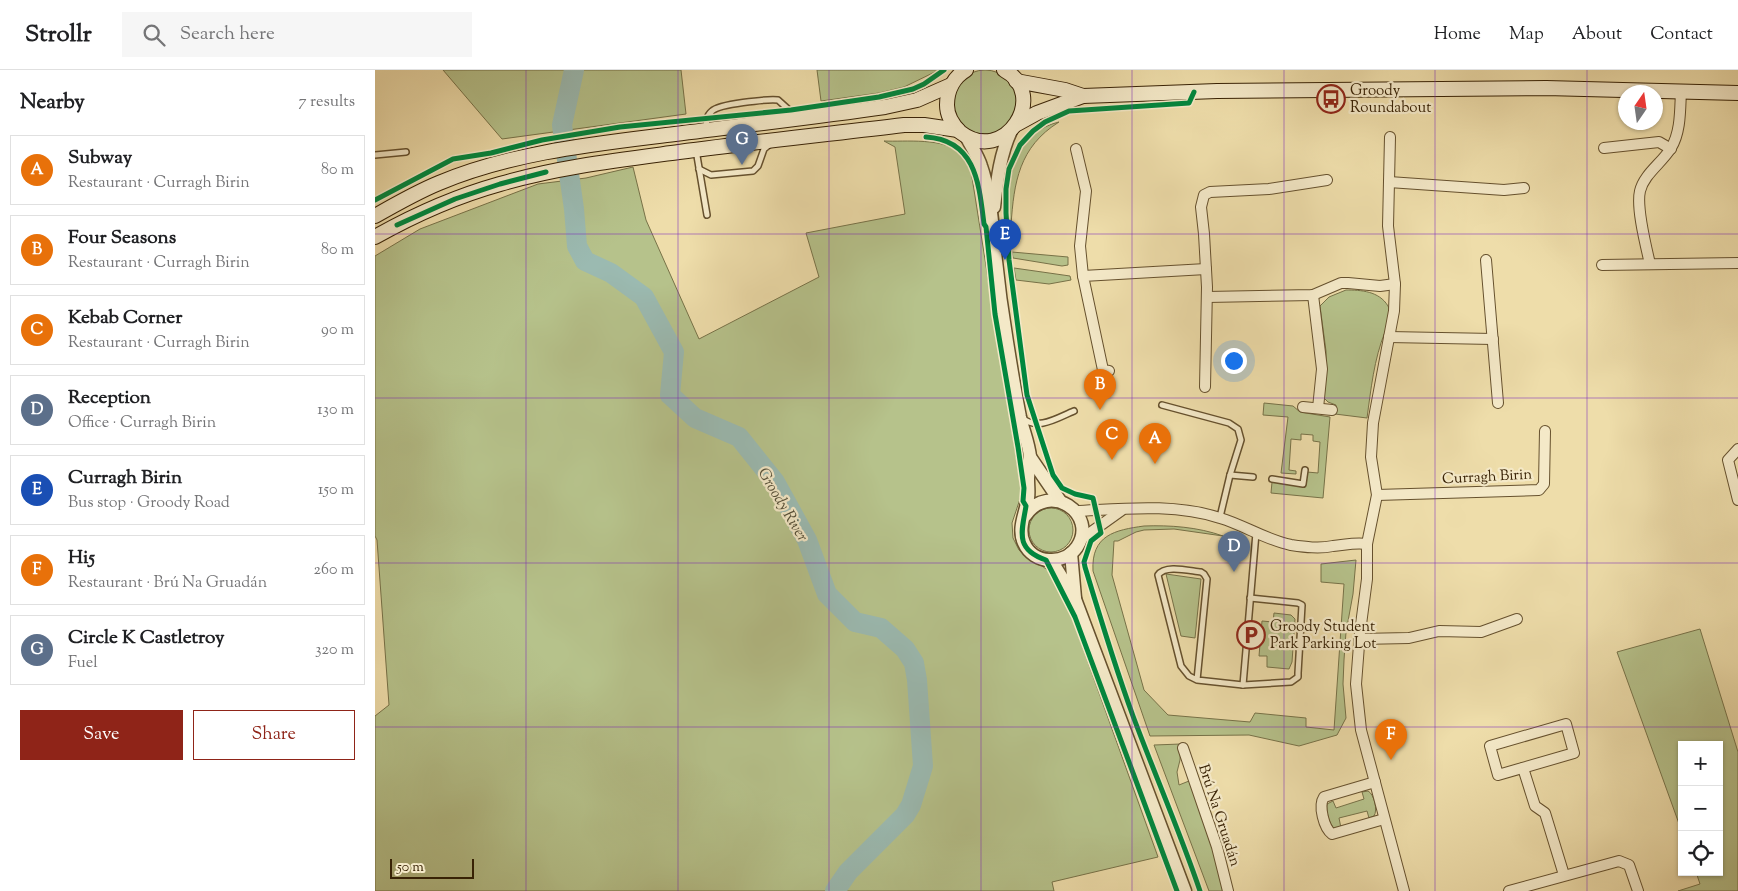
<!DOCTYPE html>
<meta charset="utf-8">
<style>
body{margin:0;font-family:"Sorts Mill Goudy",serif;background:#f6f6f6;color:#202124}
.controls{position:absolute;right:15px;bottom:15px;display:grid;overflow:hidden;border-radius:0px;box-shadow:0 1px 4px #0004}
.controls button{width:45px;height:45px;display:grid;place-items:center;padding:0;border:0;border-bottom:1px solid #e0e0e0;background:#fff;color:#202124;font:25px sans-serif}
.compass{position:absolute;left:1243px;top:15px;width:45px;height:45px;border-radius:50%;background:#fff;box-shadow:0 1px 4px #0004;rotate:13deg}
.scale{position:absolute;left:15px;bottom:12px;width:84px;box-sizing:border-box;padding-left:5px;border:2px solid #382205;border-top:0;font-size:14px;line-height:18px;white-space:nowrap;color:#382205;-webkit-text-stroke:4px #f4e9c8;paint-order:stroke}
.you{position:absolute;left:858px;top:290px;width:18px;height:18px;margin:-12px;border:4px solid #fff;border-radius:50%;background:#1a73e8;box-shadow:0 0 0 8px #1a73e833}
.badge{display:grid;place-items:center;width:32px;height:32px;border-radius:50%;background:#8f2418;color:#fff;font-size:16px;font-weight:700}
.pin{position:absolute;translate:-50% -41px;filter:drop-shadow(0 1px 2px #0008)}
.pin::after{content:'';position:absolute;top:26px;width:18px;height:15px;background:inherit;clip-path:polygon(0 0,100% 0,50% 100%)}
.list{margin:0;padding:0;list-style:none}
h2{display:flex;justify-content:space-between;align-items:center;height:65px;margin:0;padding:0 20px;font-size:21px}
h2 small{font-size:16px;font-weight:400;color:#757577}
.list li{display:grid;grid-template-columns:32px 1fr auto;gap:15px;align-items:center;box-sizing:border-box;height:70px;margin:0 10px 10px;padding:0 10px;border:1px solid #e0e0e0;border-radius:0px}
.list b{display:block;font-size:19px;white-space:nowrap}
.list p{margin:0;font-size:16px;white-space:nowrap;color:#757577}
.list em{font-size:16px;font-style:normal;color:#757577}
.actions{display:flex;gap:10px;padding:15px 20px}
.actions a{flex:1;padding:11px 0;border:1px solid #8f2418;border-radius:0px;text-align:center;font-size:18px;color:#8f2418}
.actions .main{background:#8f2418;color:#fff}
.icon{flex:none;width:28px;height:28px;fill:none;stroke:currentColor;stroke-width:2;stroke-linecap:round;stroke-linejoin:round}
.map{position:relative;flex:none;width:1363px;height:821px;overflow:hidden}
header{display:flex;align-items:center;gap:30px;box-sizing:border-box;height:70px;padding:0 25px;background:#fff;border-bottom:1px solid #e0e0e0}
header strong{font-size:24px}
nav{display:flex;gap:28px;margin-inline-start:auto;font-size:18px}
.search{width:350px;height:45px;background:#f6f6f6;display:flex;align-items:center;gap:12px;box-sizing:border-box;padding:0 18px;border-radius:0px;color:#757577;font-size:19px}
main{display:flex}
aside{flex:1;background:#fff}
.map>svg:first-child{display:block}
</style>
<header>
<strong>Strollr</strong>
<div class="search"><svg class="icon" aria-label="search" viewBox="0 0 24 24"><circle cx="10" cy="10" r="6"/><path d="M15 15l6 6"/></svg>Search here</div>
<nav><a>Home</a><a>Map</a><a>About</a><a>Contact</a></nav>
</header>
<main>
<aside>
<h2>Nearby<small>7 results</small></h2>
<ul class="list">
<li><span class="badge" style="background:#e8710a">A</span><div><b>Subway</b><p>Restaurant · Curragh Birin</p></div><em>80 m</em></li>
<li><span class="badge" style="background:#e8710a">B</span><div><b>Four Seasons</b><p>Restaurant · Curragh Birin</p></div><em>80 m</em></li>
<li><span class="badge" style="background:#e8710a">C</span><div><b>Kebab Corner</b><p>Restaurant · Curragh Birin</p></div><em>90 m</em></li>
<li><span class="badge" style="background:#5c6f8a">D</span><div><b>Reception</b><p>Office · Curragh Birin</p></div><em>130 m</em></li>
<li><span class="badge" style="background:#1a4fb4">E</span><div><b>Curragh Birin</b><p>Bus stop · Groody Road</p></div><em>150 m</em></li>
<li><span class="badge" style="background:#e8710a">F</span><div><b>Hi5</b><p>Restaurant · Brú Na Gruadán</p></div><em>260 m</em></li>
<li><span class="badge" style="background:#5c6f8a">G</span><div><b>Circle K Castletroy</b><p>Fuel</p></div><em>320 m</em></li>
</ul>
<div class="actions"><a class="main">Save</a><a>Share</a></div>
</aside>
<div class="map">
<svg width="1363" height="821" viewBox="0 0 1363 821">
<rect width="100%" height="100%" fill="#eda"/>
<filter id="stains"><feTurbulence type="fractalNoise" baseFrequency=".004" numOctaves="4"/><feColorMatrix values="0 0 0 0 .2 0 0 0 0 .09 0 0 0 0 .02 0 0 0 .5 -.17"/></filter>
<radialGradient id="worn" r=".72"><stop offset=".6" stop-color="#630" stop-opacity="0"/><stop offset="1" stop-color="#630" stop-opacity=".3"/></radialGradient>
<g fill="#b6c28b" stroke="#777248">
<polygon points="68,0 306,0 311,44 127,69"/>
<polygon points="442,0 564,0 529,17 504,23 446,31"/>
<circle cx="610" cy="32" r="32"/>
<path d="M684,52C644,77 639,112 636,155C634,149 634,142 634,136C632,99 645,61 684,52Z"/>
<path d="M509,71C529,72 571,67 585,84C590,89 592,96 596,101L647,423L637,453L638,468L644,480L674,501L695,542L783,787L677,812L679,821H0V646L14,635L2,470L0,466V186L45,159L163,114L211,108L258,97L271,150L324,269L444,207L431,163L530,144L520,77Z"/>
<polygon points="637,182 693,187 693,195 687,196 638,188"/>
<polygon points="639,198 695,206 696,210 674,214 641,210"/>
<path d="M971,220C986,220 1004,221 1013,236C1017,243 1013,254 1010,262C999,289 996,319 992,348L960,344L961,335L953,332L949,328L951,303V281L945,236L954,227Z"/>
<polygon points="889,333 918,336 925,342 955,347 948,428 896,423 897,412 930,416 932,402 943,403 945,372 938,371 938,365 926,364 926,370 916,369 914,400 921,401 921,404 906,403 913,347 888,345"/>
<circle cx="676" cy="460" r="22"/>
<path d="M769,456C795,455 823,457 848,466L799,459L769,460L761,462L743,471H739L737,505L769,620L793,645L875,652L880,643L931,648V657L959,660L969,514L946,512V494L981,490L978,524L971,562L969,590L968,614L971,648L962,665L924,676L874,665L775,666L718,501C716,465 740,460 769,456Z"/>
<polygon points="791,504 826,509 820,568 806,566"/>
<polygon points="899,543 916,545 920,549 917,592 914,599 892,597 892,586 884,586 887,551 898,552"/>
<polygon points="1325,559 1363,682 1363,821 1303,821 1325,814 1321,802 1344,802 1344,675 1307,675 1307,762 1242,582"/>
<polygon points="806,674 805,690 802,702 804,715 814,711 837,772 849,821 834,821 779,675"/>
<path d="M993,721C999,724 1003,740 999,746L994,748L992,741L964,748L966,758L960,759C954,755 951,741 952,734L958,731L961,738L989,729L987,722Z"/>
</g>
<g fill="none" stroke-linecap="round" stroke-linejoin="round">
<polyline stroke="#9bbab1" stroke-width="20" points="199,0 187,55 199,139 202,176 210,191 236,203 269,227 299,282 295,325 320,348 364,367 400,412 432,470 452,524 480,552 506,558 530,579 539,593 542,610 548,696 536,735 530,745 473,802 460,821"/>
<defs>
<g id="service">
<path d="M332,59C331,52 331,46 337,41C344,34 391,29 403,30L422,47"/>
<polyline points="321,80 332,145"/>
<polyline points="0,85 31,82"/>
<polyline points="324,99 336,105 378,101 383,96 389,79 394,75"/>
<polyline points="787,335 854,353 863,359 866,370 855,405 845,447"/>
<path d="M647,348C663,361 682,348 699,341"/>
<polyline points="855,405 878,407"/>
<polyline points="897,409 928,414 930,400"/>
<path d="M822,610L832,509L829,504L826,502C815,501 790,494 783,505L806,596L814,606L822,610L868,615L916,612L923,607V603L927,535L923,533L875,528"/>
<polyline points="868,615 881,463"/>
</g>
<g id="minor">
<polyline points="1229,78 1284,72 1296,79"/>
<polyline points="701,79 711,121 705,176 708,206"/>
<polyline points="1014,112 1129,120 1149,118"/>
<polyline points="1111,190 1123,333"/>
<path d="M1275,194C1271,176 1261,138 1265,121C1269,104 1287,93 1296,78C1306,62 1305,39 1306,21"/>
<polyline points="1227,195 1363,193"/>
<polyline points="938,225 947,299 943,338"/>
<polyline points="832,227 938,225 966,213 973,213 1005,216 1020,214"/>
<polyline points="1014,267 1118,269"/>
<polyline points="734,301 728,300 708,206 831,199"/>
<polyline points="830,317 832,217 829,164 826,137 829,125 835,122 894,119 952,110"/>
<polyline points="928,337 957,340"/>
<polyline points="1363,379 1353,390 1363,430"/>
<polyline points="1002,425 1164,420 1169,414 1170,361"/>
<path d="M700,441C747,439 799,433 845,448C869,455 891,470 916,475C930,477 944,479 958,476C970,475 980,472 992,474V509L985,562L981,614L986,660L1029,821"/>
<polyline points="705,470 747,440"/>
<polyline points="992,474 1002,425 996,387 998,353 1019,241 1020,214 1013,156 1015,67"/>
<polyline points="984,569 1034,568 1064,561 1106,562 1142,549"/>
<polygon points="1191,654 1199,683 1123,705 1115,676"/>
<polyline points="808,678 842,777 853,821"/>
<polyline points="1148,698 1160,736 1170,743 1189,805"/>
<path d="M1000,712L949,727C943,736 949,758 957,764L1009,749"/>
<polyline points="1134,821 1244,791 1254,795 1263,821"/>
</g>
<g id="tertiary">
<path d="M591,66C596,76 603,86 606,96C615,121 618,156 620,182C623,212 627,242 632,272C636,297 640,322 645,347C648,360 654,374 655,387C655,394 653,402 653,410C653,416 654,422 653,428C651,443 642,458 649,473C658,494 689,496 702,477C724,444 674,410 650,446"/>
<path d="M619,137C622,112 625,84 636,61"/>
<polyline points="655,387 685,431"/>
<polyline points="696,483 700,528"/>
<polyline points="676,490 700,529 810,821"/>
</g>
<g id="secondary">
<path d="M591,0C579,7 572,20 572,35C572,45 578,55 585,62C630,97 675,24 629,0"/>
<polyline points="641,11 690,20 708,26"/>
<polyline points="642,54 662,43 708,26 842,21 1171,18 1363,23"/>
<path d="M0,146C21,134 42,122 64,113C138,82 220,74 300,64C370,55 440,47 510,37L542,30L576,15"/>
<path d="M0,167C39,145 82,126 125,114C183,97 244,90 304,82C379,72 454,64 529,55H549L583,60"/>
</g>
</defs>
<use href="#service" stroke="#66512e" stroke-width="8"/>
<use href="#minor" stroke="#66512e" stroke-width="12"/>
<use href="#tertiary" stroke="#66512e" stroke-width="15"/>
<use href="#secondary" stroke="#382205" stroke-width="16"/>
<use href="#service" stroke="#f4e9c8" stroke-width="5"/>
<use href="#minor" stroke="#f4e9c8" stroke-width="10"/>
<use href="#tertiary" stroke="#f4e9c8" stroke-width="12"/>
<use href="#secondary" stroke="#f4e9c8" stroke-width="14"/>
<defs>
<g id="cycleway">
<path d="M819,22L814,33L694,41L670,52L658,61L645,75L634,99L631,119V143L634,190L652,325L678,405L687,418L700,424L718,428L726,463L716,471L709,492L710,497C725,547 740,597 758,646C780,705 805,762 825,821"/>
<path d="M551,67C601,70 604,114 609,154L611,157L620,244L643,377L649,418L648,431L651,436C647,461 639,479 671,490L700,547L802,821"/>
<polyline points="0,130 78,89 116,83 167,70 245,57 416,40 504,27 538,19 549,14 569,0"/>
<polyline points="22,155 80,129 125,114 171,102"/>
</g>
</defs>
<use href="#cycleway" stroke="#f4e9c8" stroke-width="8"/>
<use href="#cycleway" stroke="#00873e" stroke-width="5"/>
</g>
<path fill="none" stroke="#7b2cbf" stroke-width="1" stroke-opacity="0.55" d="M151,0V821M303,0V821M454,0V821M606,0V821M757,0V821M909,0V821M1060,0V821M1212,0V821M0,164H1363M0,328H1363M0,493H1363M0,657H1363"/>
<defs>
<symbol id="bus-ring" viewBox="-11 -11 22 22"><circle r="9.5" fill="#f4e9c8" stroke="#8f2418" stroke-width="1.5"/><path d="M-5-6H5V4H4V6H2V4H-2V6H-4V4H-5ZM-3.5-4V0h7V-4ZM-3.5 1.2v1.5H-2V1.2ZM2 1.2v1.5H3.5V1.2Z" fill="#8f2418"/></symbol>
<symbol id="parking-ring" viewBox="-11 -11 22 22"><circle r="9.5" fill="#f4e9c8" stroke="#8f2418" stroke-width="1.5"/><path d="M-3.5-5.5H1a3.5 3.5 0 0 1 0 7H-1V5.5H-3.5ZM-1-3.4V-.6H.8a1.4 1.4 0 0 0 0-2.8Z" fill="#8f2418"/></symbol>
</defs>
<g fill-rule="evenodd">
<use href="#bus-ring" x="940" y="13" width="32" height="32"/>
<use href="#parking-ring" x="860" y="549" width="32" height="32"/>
</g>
<g text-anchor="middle" stroke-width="4.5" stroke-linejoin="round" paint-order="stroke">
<g font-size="15" fill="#382205" stroke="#f4e9c8" text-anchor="start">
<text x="975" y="25">Groody<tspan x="975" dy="17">Roundabout</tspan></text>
<text x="895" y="561">Groody Student<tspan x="895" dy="17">Park Parking Lot</tspan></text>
</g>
<g font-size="15" fill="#382205" stroke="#f4e9c8">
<text transform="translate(1112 406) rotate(-3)" y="5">Curragh Birin</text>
<text transform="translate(845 745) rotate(72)" y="5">Brú Na Gruadán</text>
</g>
<g font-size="16" font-style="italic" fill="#565039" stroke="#f4e9c8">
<text transform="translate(409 434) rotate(59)" y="6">Groody River</text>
</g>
</g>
<rect width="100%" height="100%" filter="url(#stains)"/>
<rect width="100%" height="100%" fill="url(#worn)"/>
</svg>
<div class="controls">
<button>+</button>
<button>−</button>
<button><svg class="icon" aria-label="locate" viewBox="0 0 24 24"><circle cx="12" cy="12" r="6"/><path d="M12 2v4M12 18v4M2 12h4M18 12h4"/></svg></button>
</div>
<svg class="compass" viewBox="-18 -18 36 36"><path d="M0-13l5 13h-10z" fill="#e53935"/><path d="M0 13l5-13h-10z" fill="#757577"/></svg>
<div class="scale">50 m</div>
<div class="you"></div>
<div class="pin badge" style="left:780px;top:394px;background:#e8710a">A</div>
<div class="pin badge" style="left:725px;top:340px;background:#e8710a">B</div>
<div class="pin badge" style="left:737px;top:390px;background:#e8710a">C</div>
<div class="pin badge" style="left:859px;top:502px;background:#5c6f8a">D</div>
<div class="pin badge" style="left:630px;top:190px;background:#1a4fb4">E</div>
<div class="pin badge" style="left:1016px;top:690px;background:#e8710a">F</div>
<div class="pin badge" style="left:367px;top:95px;background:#5c6f8a">G</div>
</div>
</main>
